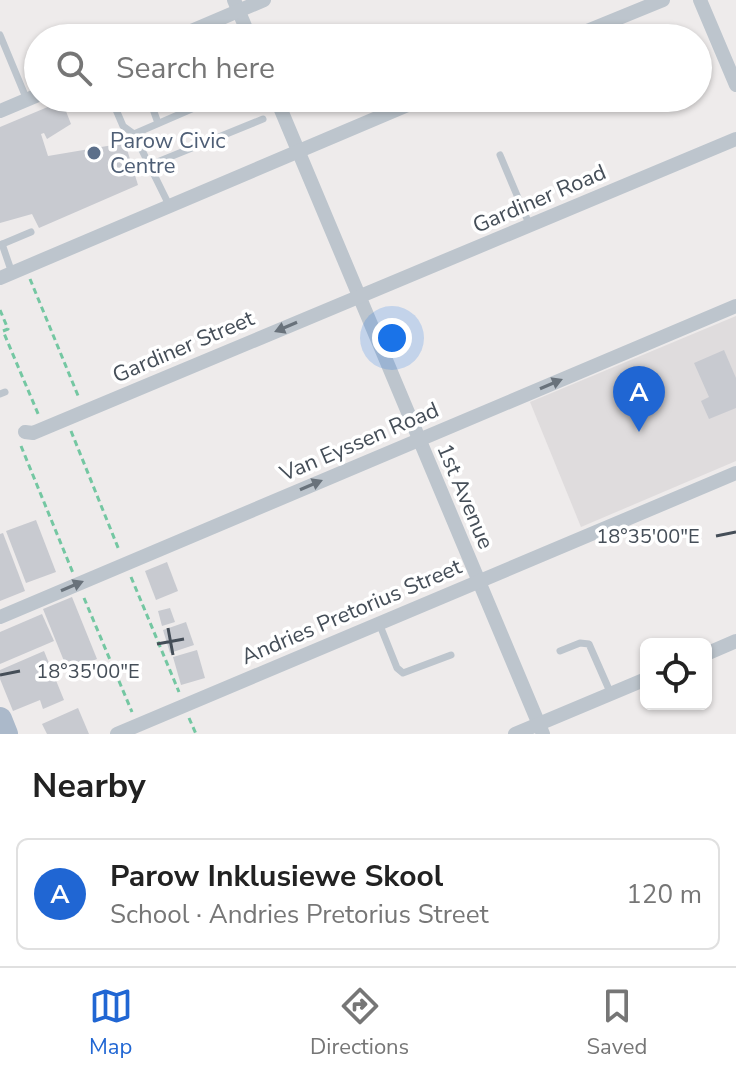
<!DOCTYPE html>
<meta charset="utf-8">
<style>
body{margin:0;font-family:"Nunito Sans",sans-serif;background:#f2f2f2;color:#222}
.controls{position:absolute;right:24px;bottom:24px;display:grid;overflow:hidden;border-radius:12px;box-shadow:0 2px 6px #0004}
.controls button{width:72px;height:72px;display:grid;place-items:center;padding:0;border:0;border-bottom:2px solid #e0e0e0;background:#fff;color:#222;font:40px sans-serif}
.you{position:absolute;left:392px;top:338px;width:28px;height:28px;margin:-20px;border:6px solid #fff;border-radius:50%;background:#1a73e8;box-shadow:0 0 0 12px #1a73e833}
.badge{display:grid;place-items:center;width:52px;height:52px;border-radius:50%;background:#2066d3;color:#fff;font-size:26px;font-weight:700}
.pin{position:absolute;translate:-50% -66px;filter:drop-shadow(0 2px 4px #0008)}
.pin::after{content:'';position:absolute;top:42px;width:28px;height:24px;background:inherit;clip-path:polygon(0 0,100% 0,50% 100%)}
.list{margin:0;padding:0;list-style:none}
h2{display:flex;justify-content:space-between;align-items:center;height:104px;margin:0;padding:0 32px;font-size:34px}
h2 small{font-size:26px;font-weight:400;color:#767676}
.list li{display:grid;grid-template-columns:52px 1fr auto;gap:24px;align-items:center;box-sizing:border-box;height:112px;margin:0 16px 16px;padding:0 16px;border:2px solid #e0e0e0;border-radius:12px}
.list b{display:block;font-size:30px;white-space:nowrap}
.list p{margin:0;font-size:26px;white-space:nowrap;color:#767676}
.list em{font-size:26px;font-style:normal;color:#767676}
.icon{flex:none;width:44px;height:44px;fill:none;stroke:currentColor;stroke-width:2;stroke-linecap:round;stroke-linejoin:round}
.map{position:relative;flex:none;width:736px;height:734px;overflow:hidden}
.search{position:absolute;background:#fff;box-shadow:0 2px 6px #0004;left:24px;right:24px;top:24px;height:88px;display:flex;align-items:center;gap:20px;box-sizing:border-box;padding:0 28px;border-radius:44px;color:#767676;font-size:30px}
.sheet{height:232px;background:#fff}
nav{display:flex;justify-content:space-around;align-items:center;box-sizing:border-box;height:112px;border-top:2px solid #e0e0e0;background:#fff;font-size:22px;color:#767676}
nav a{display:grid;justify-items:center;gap:4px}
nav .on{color:#2066d3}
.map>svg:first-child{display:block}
</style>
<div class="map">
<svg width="736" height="734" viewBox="0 0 736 734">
<rect width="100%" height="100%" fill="#eeebeb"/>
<polygon fill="#dfdcdd" points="736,316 736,461 581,527 530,402"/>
<g fill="#c8cad0">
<polygon points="62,101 71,124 47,139 44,133 41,134 48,156 125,143 138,185 39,228 32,214 0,223 0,127"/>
<polygon points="724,350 736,378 736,408 709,419 701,401 709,397 694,363"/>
<polygon points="36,520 56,572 26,583 6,531"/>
<polygon points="3,533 25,591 0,601 0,534"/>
<polygon points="167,562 178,591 156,600 145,571"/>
<polygon points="72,597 97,659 68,671 43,609"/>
<polygon points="170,608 175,622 162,626 158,611"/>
<polygon points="42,614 54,641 0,664 0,632"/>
<polygon points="186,622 194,645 170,653 163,630"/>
<polygon points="197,650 205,678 181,685 173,657"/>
<polygon points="44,651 64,700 43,709 40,700 13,711 0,679 0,670"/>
<polygon points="78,708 89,734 47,734 42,724"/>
</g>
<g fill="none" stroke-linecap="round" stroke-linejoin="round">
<g stroke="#74c7a2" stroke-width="3" stroke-dasharray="6 4" stroke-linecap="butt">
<polyline points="30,279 79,398"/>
<polyline points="0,310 8,329 3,331 39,416"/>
<polyline points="71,431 119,550"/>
<polyline points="21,446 73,573"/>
<polyline points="131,577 179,692"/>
<polyline points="84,598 132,712"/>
<polyline points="189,718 196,734"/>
</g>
<g stroke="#bdc5cd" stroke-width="7">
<polyline points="0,35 27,100"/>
<polyline points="111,98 123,126 134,134 169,205"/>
<polyline points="149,98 158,123"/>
<polyline points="134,134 217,98"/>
<polyline points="500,155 530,226"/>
<polyline points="150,165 263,119"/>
<polyline points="2,244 12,273"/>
<polyline points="0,245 31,232"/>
<polyline points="0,394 5,392"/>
<polyline points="379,623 397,668 403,673 451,655"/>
<polyline points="560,651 580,643 589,644 611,694"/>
</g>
<g stroke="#bdc5cd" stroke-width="14">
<polyline points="234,0 250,38"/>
<polyline points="700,0 736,85"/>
<polyline points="175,38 264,0"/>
<polyline points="570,38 663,0"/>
<polyline points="276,98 543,734"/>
<polyline points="0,111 38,95"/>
<polyline points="0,278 424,98"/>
<polyline points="25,432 33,433 736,139"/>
<polyline points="0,617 736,306"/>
<polyline points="706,654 736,641"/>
<polyline points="117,734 736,473"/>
<polyline points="515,734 646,679"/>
</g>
<polyline stroke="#abb9ca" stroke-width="24" points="0,719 6,734"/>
</g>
<defs><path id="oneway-solid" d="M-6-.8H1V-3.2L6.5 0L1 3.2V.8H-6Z" transform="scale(2)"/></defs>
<g fill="#69727b">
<use href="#oneway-solid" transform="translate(286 327) rotate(157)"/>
<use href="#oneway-solid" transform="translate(551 384) rotate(-23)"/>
<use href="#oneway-solid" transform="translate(311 485) rotate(-23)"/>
<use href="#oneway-solid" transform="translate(72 586) rotate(-23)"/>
</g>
<path fill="none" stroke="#454e58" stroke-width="3" d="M716,536L736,532M168,628L173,655M157,644L184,639M0,675L20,671"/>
<circle fill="#5c6f8a" stroke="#fff" stroke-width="3" cx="94" cy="153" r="8"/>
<g text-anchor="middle" stroke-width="7" stroke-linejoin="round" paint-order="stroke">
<g font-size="22" fill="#4e5e75" stroke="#fff" text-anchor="start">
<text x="110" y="148">Parow Civic<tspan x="110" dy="25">Centre</tspan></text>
</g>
<g font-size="22" fill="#454e58" stroke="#fff">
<text transform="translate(539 198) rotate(-23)" y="8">Gardiner Road</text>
<text transform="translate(183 346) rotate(-23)" y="8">Gardiner Street</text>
<text transform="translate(359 441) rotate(-23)" y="8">Van Eyssen Road</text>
<text transform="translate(466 496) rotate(67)" y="8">1st Avenue</text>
<text transform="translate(351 611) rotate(-23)" y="8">Andries Pretorius Street</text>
</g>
</g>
<g font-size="20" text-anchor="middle" fill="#454e58" stroke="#fff" stroke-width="7" stroke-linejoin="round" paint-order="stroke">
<text x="648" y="543">18°35'00"E</text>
<text x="88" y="678">18°35'00"E</text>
</g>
</svg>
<div class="controls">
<button><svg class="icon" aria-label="locate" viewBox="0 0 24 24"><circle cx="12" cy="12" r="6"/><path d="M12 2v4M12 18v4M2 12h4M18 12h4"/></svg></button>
</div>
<div class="you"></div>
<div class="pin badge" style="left:639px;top:432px">A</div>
<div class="search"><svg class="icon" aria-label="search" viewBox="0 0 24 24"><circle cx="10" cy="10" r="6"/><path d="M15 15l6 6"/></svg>Search here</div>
</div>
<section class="sheet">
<h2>Nearby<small></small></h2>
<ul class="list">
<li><span class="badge">A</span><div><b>Parow Inklusiewe Skool</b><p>School · Andries Pretorius Street</p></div><em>120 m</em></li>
</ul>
</section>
<nav>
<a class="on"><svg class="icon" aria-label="map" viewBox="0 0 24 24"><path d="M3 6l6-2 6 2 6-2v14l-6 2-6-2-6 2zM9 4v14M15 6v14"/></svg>Map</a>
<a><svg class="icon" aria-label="directions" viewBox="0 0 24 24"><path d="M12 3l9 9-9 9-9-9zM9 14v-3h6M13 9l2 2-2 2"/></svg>Directions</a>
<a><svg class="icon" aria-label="saved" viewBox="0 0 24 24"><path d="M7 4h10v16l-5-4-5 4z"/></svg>Saved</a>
</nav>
